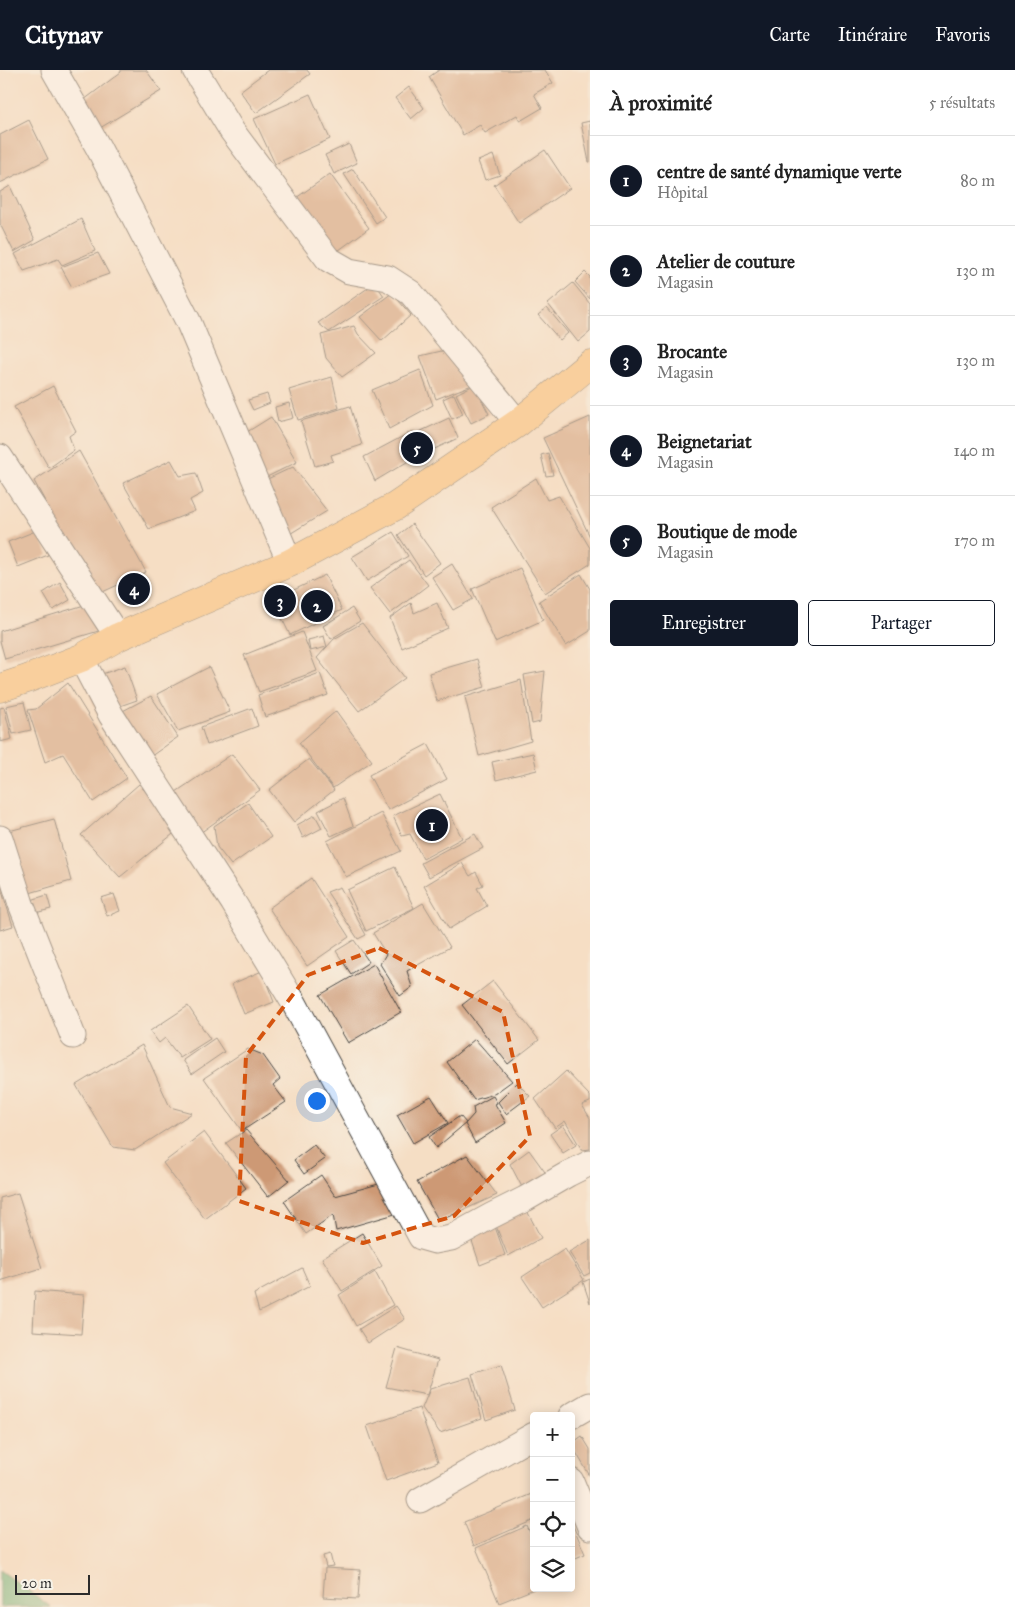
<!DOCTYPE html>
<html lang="fr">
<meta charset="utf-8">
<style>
body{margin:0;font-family:"IM FELL Great Primer",serif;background:#f2f2f2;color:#222}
.controls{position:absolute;right:15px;bottom:15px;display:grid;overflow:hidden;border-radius:5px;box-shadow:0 2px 12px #0003}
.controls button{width:45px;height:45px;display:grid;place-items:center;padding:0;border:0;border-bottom:1px solid #e0e0e0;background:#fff;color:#222;font:25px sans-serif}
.scale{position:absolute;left:15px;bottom:12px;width:75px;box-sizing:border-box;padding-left:5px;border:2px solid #2b2b2b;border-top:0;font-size:14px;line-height:18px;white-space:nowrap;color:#2b2b2b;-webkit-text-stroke:4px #f7f3e8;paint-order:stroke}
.you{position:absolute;left:316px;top:1030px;width:18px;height:18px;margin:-12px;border:4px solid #fff;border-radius:50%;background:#1a73e8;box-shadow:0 0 0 8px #1a73e833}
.badge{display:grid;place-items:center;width:32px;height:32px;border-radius:50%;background:#111827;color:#fff;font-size:16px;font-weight:700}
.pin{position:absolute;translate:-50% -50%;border:2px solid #fff;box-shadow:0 1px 5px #0006}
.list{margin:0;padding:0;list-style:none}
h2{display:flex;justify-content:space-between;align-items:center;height:65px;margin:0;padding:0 20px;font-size:21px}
h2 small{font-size:16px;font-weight:400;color:#767676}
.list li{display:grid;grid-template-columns:32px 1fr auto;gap:15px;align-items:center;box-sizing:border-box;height:90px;padding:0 20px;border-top:1px solid #e0e0e0}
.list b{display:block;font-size:19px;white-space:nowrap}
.list p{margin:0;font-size:16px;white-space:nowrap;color:#767676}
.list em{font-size:16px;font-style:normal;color:#767676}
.actions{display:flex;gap:10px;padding:15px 20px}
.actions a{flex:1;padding:11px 0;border:1px solid #111827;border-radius:5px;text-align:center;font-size:18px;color:#111827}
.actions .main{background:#111827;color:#fff}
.icon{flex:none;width:28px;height:28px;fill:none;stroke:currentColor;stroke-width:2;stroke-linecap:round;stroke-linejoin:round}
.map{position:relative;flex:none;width:590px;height:1537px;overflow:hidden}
header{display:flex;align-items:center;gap:30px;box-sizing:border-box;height:70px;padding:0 25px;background:#111827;color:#fff}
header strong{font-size:24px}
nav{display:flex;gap:28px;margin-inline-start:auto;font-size:18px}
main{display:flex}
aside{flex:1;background:#fff}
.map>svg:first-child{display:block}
</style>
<header>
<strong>Citynav</strong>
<nav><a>Carte</a><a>Itinéraire</a><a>Favoris</a></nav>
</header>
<main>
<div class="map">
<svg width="590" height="1537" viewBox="0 0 590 1537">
<rect width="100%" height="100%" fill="#f7f3e8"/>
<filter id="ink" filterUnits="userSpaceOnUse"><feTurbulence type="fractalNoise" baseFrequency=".02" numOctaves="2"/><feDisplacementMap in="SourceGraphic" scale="10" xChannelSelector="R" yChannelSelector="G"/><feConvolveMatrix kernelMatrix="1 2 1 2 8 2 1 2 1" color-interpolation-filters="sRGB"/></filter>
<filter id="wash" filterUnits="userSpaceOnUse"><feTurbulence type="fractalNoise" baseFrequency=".0096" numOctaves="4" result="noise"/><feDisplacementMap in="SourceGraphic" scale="20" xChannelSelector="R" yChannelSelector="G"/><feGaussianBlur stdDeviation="1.12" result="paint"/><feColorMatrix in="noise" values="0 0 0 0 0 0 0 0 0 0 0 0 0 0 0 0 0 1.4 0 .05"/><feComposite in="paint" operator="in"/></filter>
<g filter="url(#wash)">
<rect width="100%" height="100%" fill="#f5dec4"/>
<polygon fill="#6cb67e" stroke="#4c7054" points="0,1500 51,1537 0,1537"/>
<g id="blocks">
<g fill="#cd9975">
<polygon points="121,0 146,0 161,21 100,58 84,30 121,2"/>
<polygon points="268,0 307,0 310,4 256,43 240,21"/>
<polygon points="439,0 545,0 553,13 534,24 542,38 520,51 517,45 485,63 480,55 463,65 429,7"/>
<polygon points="409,17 424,38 411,49 395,28"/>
<polygon points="310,24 330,69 275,94 254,49"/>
<polygon points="29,50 48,89 0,113 0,65"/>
<polygon points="590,51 590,92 589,92 581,53"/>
<polygon points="349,74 357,93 334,104 325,85"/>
<polygon points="545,80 570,118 519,153 494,115"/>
<polygon points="493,85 500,105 485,110 478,91"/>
<polygon points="353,99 385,147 376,153 344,104"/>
<polygon points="330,104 369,158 335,183 296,128"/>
<polygon points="10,116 35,170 14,182 0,154 0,122"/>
<polygon points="81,149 95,181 62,195 58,189 24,201 15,184"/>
<polygon points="98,183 109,204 72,217 61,197"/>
<polygon points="585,202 590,207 590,229 575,212"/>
<polygon points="375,213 384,226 329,262 318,253"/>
<polygon points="573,213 590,234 590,262 578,272 548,234"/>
<polygon points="392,223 411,245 382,271 360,247"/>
<polygon points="547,238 568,263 560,270 538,245"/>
<polygon points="354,256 358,264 376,283 342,307 326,288 321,265"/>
<polygon points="450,279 472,315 436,329 420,286"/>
<polygon points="420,300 433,335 389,359 372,320"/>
<polygon points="332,307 339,338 298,350 289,320"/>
<polygon points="474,315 489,344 471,353 456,324"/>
<polygon points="53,316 76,361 69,366 74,380 49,398 14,337"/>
<polygon points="267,324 270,333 253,340 248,330"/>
<polygon points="454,324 463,344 452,349 443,329"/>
<polygon points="289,333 293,348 278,352 275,337"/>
<polygon points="350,336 362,375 331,385 333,391 315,396 301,351"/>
<polygon points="271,347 297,392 263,409 239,367"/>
<polygon points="590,347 590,467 543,368"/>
<polygon points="449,348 458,368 426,383 417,363"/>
<polygon points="413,361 422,383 375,411 364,387"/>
<polygon points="79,381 146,502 96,525 34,411"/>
<polygon points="548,383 553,405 546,406 541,385"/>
<polygon points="171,390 180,406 196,403 203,423 190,430 195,441 149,459 123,413"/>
<polygon points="293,397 327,441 288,465 257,414"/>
<polygon points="536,408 547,430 559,426 590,478 590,494 545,523 491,437"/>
<polygon points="412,454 440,493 424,505 398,465"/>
<polygon points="38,460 48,485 18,497 8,472"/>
<polygon points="393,462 408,486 367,511 352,487"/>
<polygon points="409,490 428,515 390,544 370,518"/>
<polygon points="452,494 473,529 453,540 432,507"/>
<polygon points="520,498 543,550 495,572 472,519"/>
<polygon points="581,504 590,519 590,561 566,576 539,531"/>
<polygon points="325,505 342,540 290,565 273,530"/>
<polygon points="60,512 70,530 53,540 43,523"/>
<polygon points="94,532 102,560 5,589 0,571 0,561"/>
<polygon points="411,533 414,543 437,533 448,558 402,578 390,548"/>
<polygon points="352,538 360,551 331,569 323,556"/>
<polygon points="362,553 405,608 359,641 317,588 334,569"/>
<polygon points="302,562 317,601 259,622 244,585"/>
<polygon points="324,566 327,577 310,581 308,570"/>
<polygon points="477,589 485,617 437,631 429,603"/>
<polygon points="125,596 137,630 97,644 85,610"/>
<polygon points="209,597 230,642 178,661 157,624"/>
<polygon points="545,601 540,652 532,654 524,605"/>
<polygon points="320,603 328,625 265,647 258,625"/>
<polygon points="521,610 531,671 479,686 465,627"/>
<polygon points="68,613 127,708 93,732 63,684 45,692 28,640 36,639"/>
<polygon points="151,626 178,667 147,689 119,643"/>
<polygon points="24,632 31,660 13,664 6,636"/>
<polygon points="4,637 12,669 0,672 0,638"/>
<polygon points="252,638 258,656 207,675 201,657"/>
<polygon points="336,641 372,691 333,718 299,673"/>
<polygon points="428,674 447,709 388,740 369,705"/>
<polygon points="533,683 537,700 496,710 492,692"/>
<polygon points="232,684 260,720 200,763 173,724"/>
<polygon points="309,689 334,720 294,752 269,720"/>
<polygon points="139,714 178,760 120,807 81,765"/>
<polygon points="440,724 462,768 423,789 410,764 402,766 393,746"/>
<polygon points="343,728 353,756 331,766 318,741"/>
<polygon points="248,733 271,767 231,795 217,777 214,756"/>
<polygon points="381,743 401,781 346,807 327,771"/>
<polygon points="315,745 322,758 303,768 297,755"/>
<polygon points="54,749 71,811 26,824 9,761"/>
<polygon points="475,764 483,778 429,807 421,793"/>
<polygon points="462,793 470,806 476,802 483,815 477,818 487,836 449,859 424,816"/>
<polygon points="395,797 414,838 366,861 347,820"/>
<polygon points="311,808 349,867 307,896 269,838"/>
<polygon points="0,815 13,856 0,860"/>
<polygon points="340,817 366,865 358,869 327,822"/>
<polygon points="114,824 120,841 107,846 101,828"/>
<polygon points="47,825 51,839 35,843 31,830"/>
<polygon points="423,833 450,877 407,901 412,917 400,926 380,894 386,884 373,863"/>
<polygon points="354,870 369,892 351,904 336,881"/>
<polygon points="374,894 401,942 348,973 320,925"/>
<polygon points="262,901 274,932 244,944 232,914"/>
<polygon points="493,911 539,970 508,994 462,935"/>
<polygon points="188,936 210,969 180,988 165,968 159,973 150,961"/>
<polygon points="215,968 224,982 192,1004 183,990"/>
<polygon points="475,969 512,1011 494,1024 474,1030 447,992"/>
<polygon points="142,975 170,1037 192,1043 135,1080 113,1077 76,1015"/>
<polygon points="248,979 263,985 280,1009 273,1015 286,1032 242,1061 204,1008"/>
<polygon points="566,1001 590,1026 590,1032 582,1035 590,1048 590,1079 582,1080 565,1051 555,1058 535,1029"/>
<polygon points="517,1013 530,1026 506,1044 498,1032"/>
<polygon points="431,1026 448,1053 413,1073 397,1045"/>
<polygon points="493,1026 497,1033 495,1034 506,1053 475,1073 465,1054 474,1044 473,1037"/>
<polygon points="460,1046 466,1053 436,1078 429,1067"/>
<polygon points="563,1055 576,1075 563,1083 550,1064"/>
<polygon points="246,1060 289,1110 268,1127 226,1073"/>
<polygon points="204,1062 246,1118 205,1149 163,1093"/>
<polygon points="314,1075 325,1089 304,1104 294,1090"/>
<polygon points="529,1080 550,1109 522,1117 510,1094"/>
<polygon points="467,1085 497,1125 439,1151 417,1112"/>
<polygon points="321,1105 335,1126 386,1112 395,1144 336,1161 333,1145 306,1164 284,1131"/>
<polygon points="18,1123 42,1198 0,1211 0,1128"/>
<polygon points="524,1135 541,1168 508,1186 494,1151"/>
<polygon points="495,1157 505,1185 480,1195 471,1168"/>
<polygon points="362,1163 382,1196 342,1221 322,1188"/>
<polygon points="590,1170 590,1203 584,1206 569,1182"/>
<polygon points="565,1179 584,1210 542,1237 522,1207"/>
<polygon points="302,1198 310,1216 259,1242 254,1224"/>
<polygon points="375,1202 393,1235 356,1256 339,1225"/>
<polygon points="590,1209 590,1233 583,1212"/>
<polygon points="35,1221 84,1225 81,1264 33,1261"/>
<polygon points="396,1236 405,1249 368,1273 359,1259"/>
<polygon points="397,1278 438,1290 427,1325 386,1317"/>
<polygon points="501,1295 515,1340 486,1350 472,1304"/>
<polygon points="470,1307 482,1348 440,1363 422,1338 430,1319"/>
<polygon points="419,1338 438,1392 386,1411 367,1356"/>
<polygon points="582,1366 590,1379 590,1406 571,1374"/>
<polygon points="534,1423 534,1450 474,1476 464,1452"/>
<polygon points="571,1451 585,1484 571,1490"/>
<polygon points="527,1456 534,1472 534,1519 499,1533 476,1478"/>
<polygon points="330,1484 333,1496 326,1497 323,1486"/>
<polygon points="325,1498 360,1500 358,1529 323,1527"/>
</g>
</g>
</g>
<g filter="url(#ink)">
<use href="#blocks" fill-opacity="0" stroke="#494642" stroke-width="1"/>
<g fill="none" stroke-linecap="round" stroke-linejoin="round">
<defs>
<g id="minor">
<polyline points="54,0 98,77 188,251 290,493"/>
<polyline points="195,0 232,61 328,189 349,201 388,208 411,223 518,353"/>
<polyline points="0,387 118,567"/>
<polyline points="81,588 111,645 233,832 294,933 421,1167 435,1171 451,1168 491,1146 525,1129 568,1104 590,1093"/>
<polyline points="0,768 21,834 73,966"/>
<polyline points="571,1346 590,1335"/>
<polyline points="571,1411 590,1457"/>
<polyline points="420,1430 534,1365"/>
</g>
<polyline id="major" points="0,618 27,609 81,588 118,567 290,493 396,436 518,353 590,294"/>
</defs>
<use href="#minor" stroke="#494642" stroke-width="27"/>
<use href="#major" stroke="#494642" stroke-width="29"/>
<use href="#minor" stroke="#fff" stroke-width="25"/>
<use href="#major" stroke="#fcbd6e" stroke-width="28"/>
</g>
</g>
<path d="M0 0H590V1537H0ZM379,878L503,942L530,1066L454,1146L363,1173L239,1131L246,986L308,905Z" fill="#f5dec4" fill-opacity=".55" fill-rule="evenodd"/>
<path fill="none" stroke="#d5540f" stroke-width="4" stroke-dasharray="10 6" stroke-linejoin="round" d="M379,878L503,942L530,1066L454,1146L363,1173L239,1131L246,986L308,905Z"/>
</svg>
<div class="controls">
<button>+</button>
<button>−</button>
<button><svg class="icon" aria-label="locate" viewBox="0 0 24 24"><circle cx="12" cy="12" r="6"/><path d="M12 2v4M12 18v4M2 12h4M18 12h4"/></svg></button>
<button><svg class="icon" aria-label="layers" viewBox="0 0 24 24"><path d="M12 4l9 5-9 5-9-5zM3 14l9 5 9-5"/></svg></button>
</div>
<div class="scale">20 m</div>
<div class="you"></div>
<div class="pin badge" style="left:432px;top:755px">1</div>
<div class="pin badge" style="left:317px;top:536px">2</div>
<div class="pin badge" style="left:280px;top:531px">3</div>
<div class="pin badge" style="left:134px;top:519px">4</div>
<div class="pin badge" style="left:417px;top:378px">5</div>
</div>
<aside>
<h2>À proximité<small>5 résultats</small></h2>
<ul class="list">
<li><span class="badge">1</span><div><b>centre de santé dynamique verte</b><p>Hôpital</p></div><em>80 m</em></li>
<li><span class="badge">2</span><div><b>Atelier de couture</b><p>Magasin</p></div><em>130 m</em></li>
<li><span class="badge">3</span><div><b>Brocante</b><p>Magasin</p></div><em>130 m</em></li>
<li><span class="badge">4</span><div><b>Beignetariat</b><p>Magasin</p></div><em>140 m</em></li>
<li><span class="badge">5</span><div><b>Boutique de mode</b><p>Magasin</p></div><em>170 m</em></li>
</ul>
<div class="actions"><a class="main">Enregistrer</a><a>Partager</a></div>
</aside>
</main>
